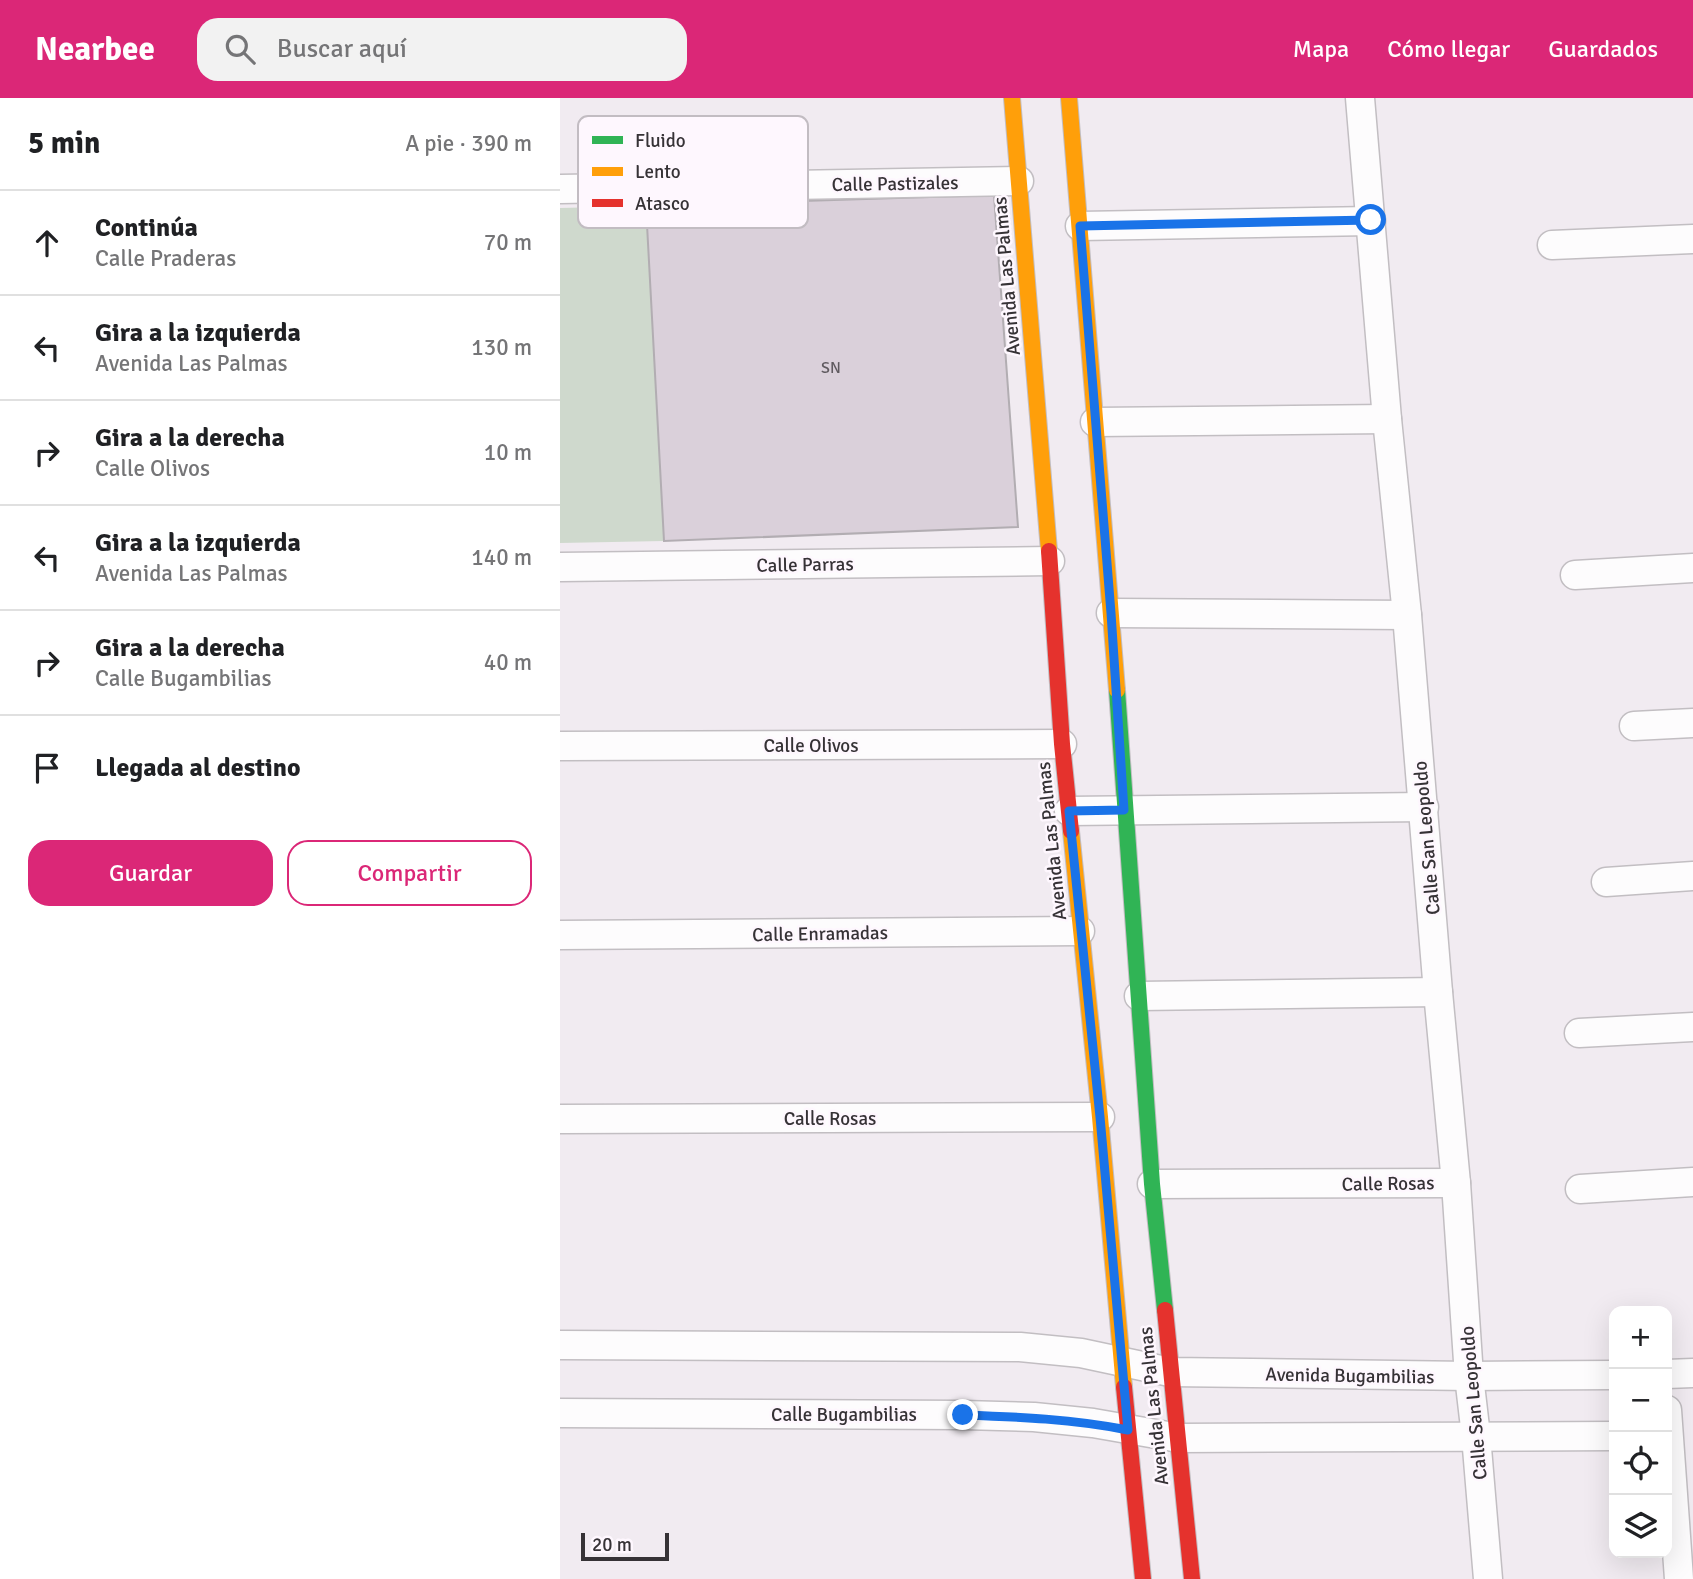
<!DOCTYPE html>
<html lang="es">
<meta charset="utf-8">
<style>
body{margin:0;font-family:Signika,sans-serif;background:#f2f2f2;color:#202124}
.controls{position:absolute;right:21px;bottom:21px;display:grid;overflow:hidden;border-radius:14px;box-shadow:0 7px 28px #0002}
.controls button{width:63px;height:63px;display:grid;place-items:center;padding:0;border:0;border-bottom:2px solid #e0e0e0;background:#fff;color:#202124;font:35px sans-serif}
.scale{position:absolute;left:21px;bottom:18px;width:88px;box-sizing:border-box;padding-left:7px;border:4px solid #363236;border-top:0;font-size:19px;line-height:24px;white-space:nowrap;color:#363236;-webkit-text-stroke:5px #fef7fe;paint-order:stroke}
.stop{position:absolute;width:21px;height:21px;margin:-16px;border:5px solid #1a73e8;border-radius:50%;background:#fff}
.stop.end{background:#1a73e8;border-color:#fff;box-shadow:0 2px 7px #0008}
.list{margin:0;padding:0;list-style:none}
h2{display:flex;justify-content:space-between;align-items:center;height:91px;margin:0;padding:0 28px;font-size:30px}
h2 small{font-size:23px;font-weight:400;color:#757577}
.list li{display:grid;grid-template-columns:46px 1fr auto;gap:21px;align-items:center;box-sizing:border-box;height:105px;padding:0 28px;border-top:2px solid #e0e0e0}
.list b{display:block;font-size:26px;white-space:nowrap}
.list p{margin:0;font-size:23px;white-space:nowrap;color:#757577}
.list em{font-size:23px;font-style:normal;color:#757577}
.actions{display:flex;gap:14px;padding:21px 28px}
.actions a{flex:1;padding:16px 0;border:2px solid #db2777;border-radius:21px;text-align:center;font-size:24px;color:#db2777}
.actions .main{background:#db2777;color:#fff}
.icon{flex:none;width:38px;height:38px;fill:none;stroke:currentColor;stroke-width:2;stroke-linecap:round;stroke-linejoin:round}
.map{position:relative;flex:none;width:1133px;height:1481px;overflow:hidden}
header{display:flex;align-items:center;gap:42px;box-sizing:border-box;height:98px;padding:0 35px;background:#db2777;color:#fff}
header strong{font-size:33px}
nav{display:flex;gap:38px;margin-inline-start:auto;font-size:24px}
.search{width:490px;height:63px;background:#f2f2f2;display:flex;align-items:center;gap:18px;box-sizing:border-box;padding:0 24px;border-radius:21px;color:#757577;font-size:26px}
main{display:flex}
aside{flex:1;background:#fff}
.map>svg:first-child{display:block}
</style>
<header>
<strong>Nearbee</strong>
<div class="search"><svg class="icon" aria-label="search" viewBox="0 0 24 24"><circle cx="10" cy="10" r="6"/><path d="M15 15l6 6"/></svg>Buscar aquí</div>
<nav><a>Mapa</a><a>Cómo llegar</a><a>Guardados</a></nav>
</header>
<main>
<aside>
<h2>5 min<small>A pie · 390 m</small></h2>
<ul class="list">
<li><svg class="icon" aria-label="ahead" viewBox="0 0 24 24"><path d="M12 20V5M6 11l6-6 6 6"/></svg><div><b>Continúa</b><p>Calle Praderas</p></div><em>70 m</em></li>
<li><svg class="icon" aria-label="left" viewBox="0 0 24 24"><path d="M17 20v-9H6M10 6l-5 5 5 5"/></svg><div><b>Gira a la izquierda</b><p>Avenida Las Palmas</p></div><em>130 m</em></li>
<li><svg class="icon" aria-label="right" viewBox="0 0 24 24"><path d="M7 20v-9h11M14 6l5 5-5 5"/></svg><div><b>Gira a la derecha</b><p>Calle Olivos</p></div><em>10 m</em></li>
<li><svg class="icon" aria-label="left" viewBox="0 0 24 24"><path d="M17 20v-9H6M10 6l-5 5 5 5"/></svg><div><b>Gira a la izquierda</b><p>Avenida Las Palmas</p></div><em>140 m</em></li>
<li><svg class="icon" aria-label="right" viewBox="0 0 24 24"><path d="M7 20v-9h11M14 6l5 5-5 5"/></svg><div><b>Gira a la derecha</b><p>Calle Bugambilias</p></div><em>40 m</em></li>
<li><svg class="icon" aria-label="arrive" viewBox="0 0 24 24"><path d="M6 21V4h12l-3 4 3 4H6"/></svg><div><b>Llegada al destino</b></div></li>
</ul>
<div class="actions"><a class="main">Guardar</a><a>Compartir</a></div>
</aside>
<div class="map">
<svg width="1133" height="1481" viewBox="0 0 1133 1481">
<rect width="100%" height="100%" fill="#f1ebf1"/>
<polygon fill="#cfd9cd" points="86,108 104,443 0,445 0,110"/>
<polygon fill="#dad0da" stroke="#b2adb2" stroke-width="2" points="434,97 458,429 104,443 86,108"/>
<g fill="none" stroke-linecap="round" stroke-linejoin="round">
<defs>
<g id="street">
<polyline points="800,0 827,321 847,517 878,894 896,1085 909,1278 916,1338 928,1481"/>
<polyline points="0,91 459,83"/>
<polyline points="520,128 811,123"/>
<polyline points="992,147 1133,141"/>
<polyline points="535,324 827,321"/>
<polyline points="0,469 490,463"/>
<polyline points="1015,477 1133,470"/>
<polyline points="551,515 847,517"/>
<polyline points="1074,628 1133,625"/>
<polyline points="0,648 502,646"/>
<polyline points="509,713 864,709"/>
<polyline points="1046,784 1133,778"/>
<polyline points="0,837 520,833"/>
<polyline points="579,898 878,894"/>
<polyline points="1019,935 1133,929"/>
<polyline points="0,1021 540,1019"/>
<polyline points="592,1086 896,1085"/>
<polyline points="1020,1091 1133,1084"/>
<polyline points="0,1247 460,1249 521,1255 610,1274 909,1278 1054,1277"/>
<polyline points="1107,1276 1133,1275"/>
<polyline points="1107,1312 1119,1481"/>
<polyline points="0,1315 403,1317 474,1319 533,1325 619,1340 1054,1338"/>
</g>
<polyline id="fast" points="557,592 592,1086 605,1212"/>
<g id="slow">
<polyline points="452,0 489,453"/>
<polyline points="509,0 557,592"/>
<polyline points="511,733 540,1019 564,1289"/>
</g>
<g id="jam">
<polyline points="489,453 502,646 511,733"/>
<polyline points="605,1212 632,1481"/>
<polyline points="564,1289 583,1481"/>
</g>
</defs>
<use href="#street" stroke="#c2bec2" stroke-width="31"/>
<use href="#fast" stroke="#c2bec2" stroke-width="18"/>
<use href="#slow" stroke="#c2bec2" stroke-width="18"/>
<use href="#jam" stroke="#c2bec2" stroke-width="18"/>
<use href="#street" stroke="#fdfcfd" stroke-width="28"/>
<use href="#fast" stroke="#30b455" stroke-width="16"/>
<use href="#slow" stroke="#ff9f0a" stroke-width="16"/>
<use href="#jam" stroke="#e5322d" stroke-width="16"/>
</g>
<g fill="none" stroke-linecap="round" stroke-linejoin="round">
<path stroke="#1a73e8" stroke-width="9" d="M403,1317C460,1319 512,1321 568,1332L540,1019L509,713L564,712L551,515L520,128L811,122"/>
</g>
<g text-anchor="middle" stroke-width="5" stroke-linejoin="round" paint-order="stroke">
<g font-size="16" fill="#5f5a5f">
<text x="271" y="275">SN</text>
</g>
<g font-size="19" fill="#363236" stroke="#fef7fe">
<text transform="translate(335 85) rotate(-1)" y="7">Calle Pastizales</text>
<text transform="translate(446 178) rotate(-95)" y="7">Avenida Las Palmas</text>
<text transform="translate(245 466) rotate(-1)" y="7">Calle Parras</text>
<text x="251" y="654">Calle Olivos</text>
<text transform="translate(866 740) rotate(-95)" y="7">Calle San Leopoldo</text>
<text transform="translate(491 743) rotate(-96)" y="7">Avenida Las Palmas</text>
<text transform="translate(260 835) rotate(-1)" y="7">Calle Enramadas</text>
<text x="270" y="1027">Calle Rosas</text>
<text transform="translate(828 1085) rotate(-1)" y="7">Calle Rosas</text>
<text transform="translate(790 1277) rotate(1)" y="7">Avenida Bugambilias</text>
<text transform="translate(913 1305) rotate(-95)" y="7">Calle San Leopoldo</text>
<text transform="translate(593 1308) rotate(-96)" y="7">Avenida Las Palmas</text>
<text x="284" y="1323">Calle Bugambilias</text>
</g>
</g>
<rect x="18" y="18" width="230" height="112" rx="10" fill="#fef7fe" stroke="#c2bcc2" stroke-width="2"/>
<rect x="32" y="38" width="31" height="8" fill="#30b455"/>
<rect x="32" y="69" width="31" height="9" fill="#ff9f0a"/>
<rect x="32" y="101" width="31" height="8" fill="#e5322d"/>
<g font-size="19" fill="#363236">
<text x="75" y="49">Fluido</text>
<text x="75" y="80">Lento</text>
<text x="75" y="112">Atasco</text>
</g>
</svg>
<div class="controls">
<button>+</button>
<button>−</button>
<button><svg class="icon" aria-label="locate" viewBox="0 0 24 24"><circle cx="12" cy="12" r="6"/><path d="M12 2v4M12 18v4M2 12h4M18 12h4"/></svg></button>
<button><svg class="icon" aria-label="layers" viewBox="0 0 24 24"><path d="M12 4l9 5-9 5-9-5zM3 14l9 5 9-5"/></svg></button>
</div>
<div class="scale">20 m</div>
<div class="stop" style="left:811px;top:122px"></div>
<div class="stop end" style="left:403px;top:1317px"></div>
</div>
</main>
